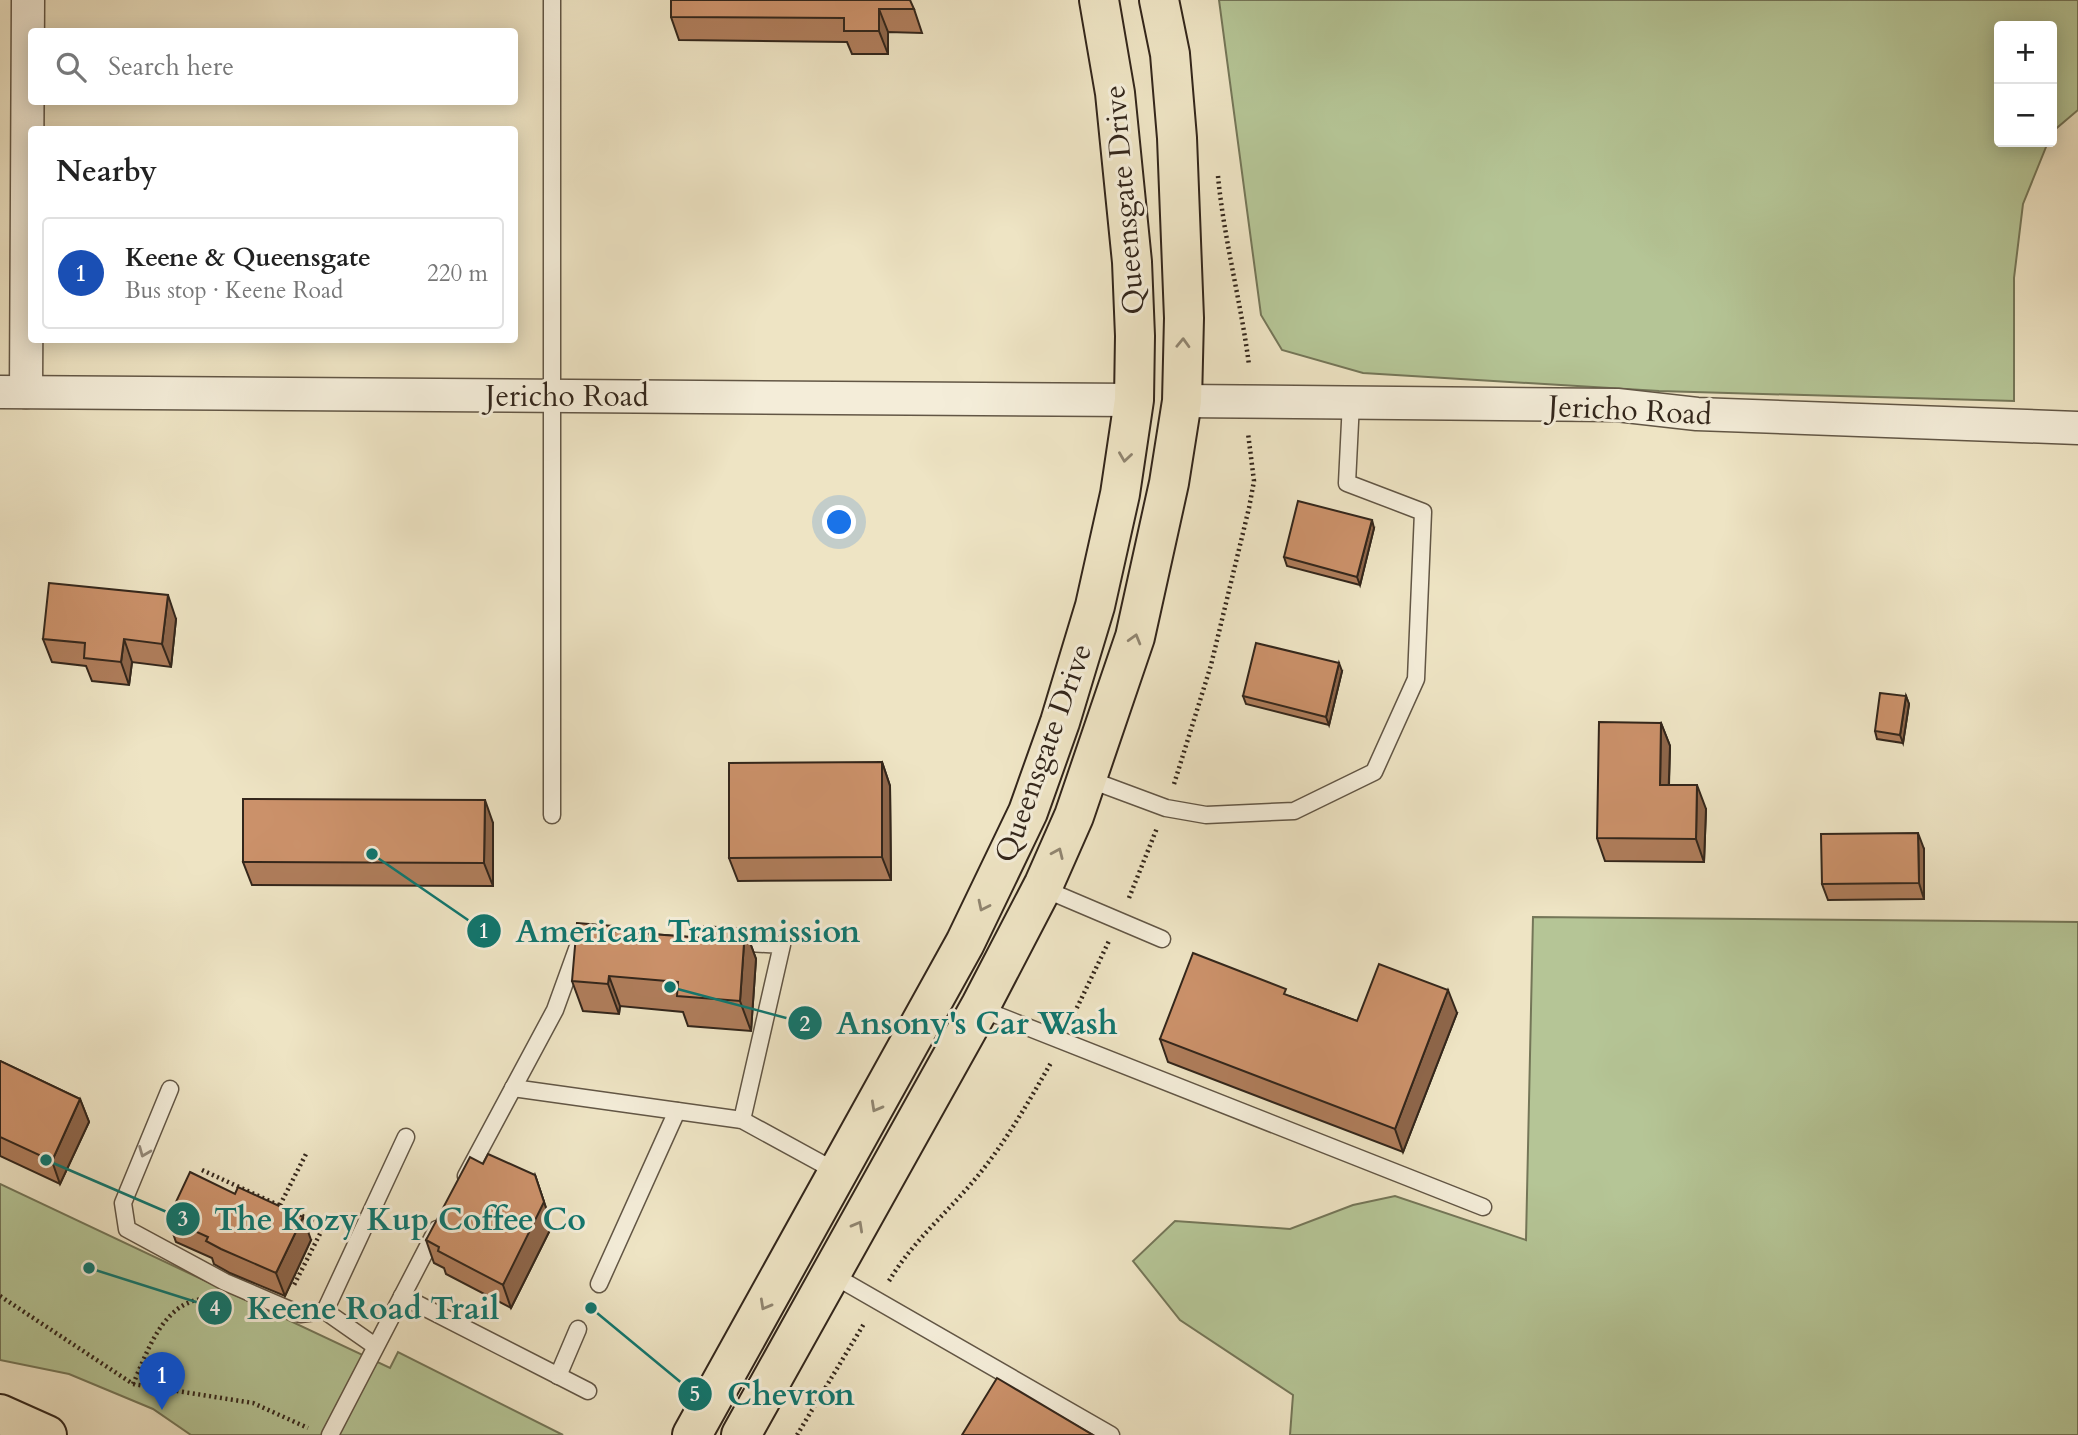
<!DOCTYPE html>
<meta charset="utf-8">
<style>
body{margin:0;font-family:Cardo,serif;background:#f6f6f6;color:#222}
.controls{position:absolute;right:21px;top:21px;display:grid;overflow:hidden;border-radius:7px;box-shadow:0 4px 18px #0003}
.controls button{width:63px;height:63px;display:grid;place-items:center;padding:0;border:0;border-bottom:2px solid #e0e0e0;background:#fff;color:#222;font:35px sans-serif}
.you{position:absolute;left:840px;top:523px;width:24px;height:24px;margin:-18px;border:5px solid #fff;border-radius:50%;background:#1a73e8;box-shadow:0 0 0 10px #1a73e833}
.badge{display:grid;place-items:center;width:46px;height:46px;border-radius:50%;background:#7c3aed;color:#fff;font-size:23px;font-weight:700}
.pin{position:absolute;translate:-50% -58px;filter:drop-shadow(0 2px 4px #0008)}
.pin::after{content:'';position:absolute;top:37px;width:24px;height:21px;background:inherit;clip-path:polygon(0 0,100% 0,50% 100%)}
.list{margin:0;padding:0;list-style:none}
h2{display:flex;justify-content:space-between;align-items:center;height:91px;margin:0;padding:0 28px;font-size:30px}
h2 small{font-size:23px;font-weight:400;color:#767676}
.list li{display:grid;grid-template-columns:46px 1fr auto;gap:21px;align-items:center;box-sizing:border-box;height:112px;margin:0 14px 14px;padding:0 14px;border:2px solid #e0e0e0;border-radius:7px}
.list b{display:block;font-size:26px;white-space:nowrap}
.list p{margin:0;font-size:23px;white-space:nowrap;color:#767676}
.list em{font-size:23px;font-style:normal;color:#767676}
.icon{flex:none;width:38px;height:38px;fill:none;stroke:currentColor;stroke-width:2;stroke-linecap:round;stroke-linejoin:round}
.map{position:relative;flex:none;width:2078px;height:1435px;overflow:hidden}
.search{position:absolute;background:#fff;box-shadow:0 4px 18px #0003;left:28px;top:28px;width:490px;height:77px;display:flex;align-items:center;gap:18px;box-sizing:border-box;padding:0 24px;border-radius:7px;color:#767676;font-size:26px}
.panel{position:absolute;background:#fff;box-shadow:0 4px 18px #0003;left:28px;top:126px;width:490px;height:217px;border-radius:7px}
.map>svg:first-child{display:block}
</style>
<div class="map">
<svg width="2078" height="1435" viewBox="0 0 2078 1435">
<rect width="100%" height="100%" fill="#eee4c4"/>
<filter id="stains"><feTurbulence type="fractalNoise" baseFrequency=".00286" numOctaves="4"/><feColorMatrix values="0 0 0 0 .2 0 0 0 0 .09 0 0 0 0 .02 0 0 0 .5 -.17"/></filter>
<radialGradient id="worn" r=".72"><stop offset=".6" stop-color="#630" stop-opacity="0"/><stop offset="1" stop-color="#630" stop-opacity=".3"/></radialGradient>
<g fill="#b5c596" stroke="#747658" stroke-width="2">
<polygon points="1219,0 2078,0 2078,110 2052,132 2052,26 1999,26 1999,142 2048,142 2023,204 2014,278 2014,401 1659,391 1363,373 1282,350 1261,315"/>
<polygon points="1533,917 2078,922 2078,1435 1290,1435 1293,1395 1180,1320 1133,1261 1175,1221 1290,1229 1353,1205 1395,1196 1526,1240"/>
<polygon points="0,1184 390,1368 398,1352 563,1435 191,1435 153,1409 69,1374 0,1360"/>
</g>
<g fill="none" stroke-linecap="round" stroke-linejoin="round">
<defs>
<g id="lane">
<polyline points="552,0 552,815"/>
<polyline points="1088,779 1166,808 1206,815 1294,811 1374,772 1416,679 1423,512 1347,483 1351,402"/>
<polyline points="1042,888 1162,939"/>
<polyline points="730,942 782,945 742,1120"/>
<polyline points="979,1008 1483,1207"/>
<polyline points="513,1088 742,1120 839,1173"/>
<polyline points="170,1089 123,1203 127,1229 225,1282 281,1306 300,1314 325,1311"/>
<polyline points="466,1176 555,1010 581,938"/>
<polyline points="831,1274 1111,1435"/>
<polyline points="599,1284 677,1111"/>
<polyline points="402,1296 588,1391"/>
<polyline points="375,1346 325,1311 406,1137"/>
<polyline points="558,1376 578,1329"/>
<polyline points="330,1435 437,1229"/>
</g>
<g id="street">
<polyline points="0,392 1134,400"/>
<polyline points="26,392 28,0"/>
<polyline points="1182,401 1617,405 1697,414 2078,428"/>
</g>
<g id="primary">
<polyline points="0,1414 47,1435"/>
<polyline points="692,1435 965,943 1028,812 1060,722 1095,606 1120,494 1134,400 1135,336 1132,262 1115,93 1099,0"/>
<polyline points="741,1435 981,1005 1044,884 1074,816 1135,637 1169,483 1182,401 1184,318 1177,138 1170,54 1159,0"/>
</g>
</defs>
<use href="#lane" stroke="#625645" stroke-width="19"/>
<use href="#street" stroke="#625645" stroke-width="35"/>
<use href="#primary" stroke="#33261b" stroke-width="42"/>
<g stroke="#33261b" stroke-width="4.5" stroke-dasharray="2 3.5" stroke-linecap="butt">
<path d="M1218,176C1224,240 1241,302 1249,365"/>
<polyline points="1174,784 1211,665 1249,508 1254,481 1248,433"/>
<polyline points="1129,898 1157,828"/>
<polyline points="1072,1018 1109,941"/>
<polyline points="202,1170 324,1226 294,1285"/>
<polyline points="280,1205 306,1154"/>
<path d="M889,1281C912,1242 947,1213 976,1178C1006,1142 1029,1101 1052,1061"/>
<polyline points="0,1296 133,1384 253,1403 308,1428"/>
<path d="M133,1384C147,1353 162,1304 202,1299"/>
<polyline points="797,1435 865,1322"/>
</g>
<use href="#lane" stroke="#f4edd9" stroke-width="16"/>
<use href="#street" stroke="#f4edd9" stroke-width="32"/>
<use href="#primary" stroke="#eee4c4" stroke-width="38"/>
</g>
<g fill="#af7d5b" stroke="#33261b" stroke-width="2">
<polygon points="671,0 914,9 922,33 888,32 888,54 852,54 847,42 679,40 671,17"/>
<polygon points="1374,528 1360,585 1287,566 1284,557"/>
<polygon points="176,619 171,667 132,662 129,685 92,681 86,666 52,662 43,639"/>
<polygon points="1342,671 1329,725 1246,704 1243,696"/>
<polygon points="1906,696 1909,704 1903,743 1877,739 1875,731"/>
<polygon points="1661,723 1670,746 1669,785 1706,809 1704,862 1605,861 1597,838"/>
<polygon points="882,762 890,786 891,880 738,881 729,858"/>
<polygon points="493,823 493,886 252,885 243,862"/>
<polygon points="1924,849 1924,899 1828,900 1822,884"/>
<polygon points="745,929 756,959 751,1031 688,1026 683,1012 620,1006 619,1014 583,1011 572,981 614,931 703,938"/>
<polygon points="1289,996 1357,1021 1457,1013 1403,1152 1168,1062 1160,1039"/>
<polygon points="0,1061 80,1099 89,1122 60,1184 0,1156"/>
<polygon points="483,1164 535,1175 552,1226 511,1308 446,1274 444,1268 434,1263 426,1240"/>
<polygon points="168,1219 311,1240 285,1296 230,1273 214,1264 212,1258 176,1242"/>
</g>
<g fill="#8e664a" stroke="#33261b" stroke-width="2">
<polygon points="879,9 888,32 888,54 879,31"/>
<polygon points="1372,520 1374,528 1360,585 1357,577"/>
<polygon points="168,595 176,619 171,667 162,644"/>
<polygon points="124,639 132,662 129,685 121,662"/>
<polygon points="1339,663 1342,671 1329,725 1326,717"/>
<polygon points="1906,696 1909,704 1903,743 1900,735"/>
<polygon points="1661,723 1670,746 1668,808 1660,785"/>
<polygon points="882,762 890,786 891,880 882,857"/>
<polygon points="1697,785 1706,809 1704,862 1696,839"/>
<polygon points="485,800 493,823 493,886 484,863"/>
<polygon points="1918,833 1924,849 1924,899 1919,883"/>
<polygon points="745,929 756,959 751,1031 740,1001"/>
<polygon points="609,976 620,1006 619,1014 608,984"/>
<polygon points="1448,990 1457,1013 1403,1152 1395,1129"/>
<polygon points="80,1099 89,1122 60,1184 52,1161"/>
<polygon points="535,1175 552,1226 511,1308 503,1285"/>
<polygon points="303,1217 311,1240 285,1296 276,1273"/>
</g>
<g fill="#cb916a" stroke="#33261b" stroke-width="2">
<polygon points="671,0 910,0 914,9 879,9 879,31 844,31 844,18 671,17"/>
<polygon points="1298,501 1372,520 1357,577 1284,557"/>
<polygon points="49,583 168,595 162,644 124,639 121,662 84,658 85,643 43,639"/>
<polygon points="1256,643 1339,663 1326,717 1243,696"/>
<polygon points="1880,693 1906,696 1900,735 1875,731"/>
<polygon points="1599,722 1661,723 1660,785 1697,785 1696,839 1597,838"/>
<polygon points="882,762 882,857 729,858 729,763"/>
<polygon points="243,799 485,800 484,863 243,862"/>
<polygon points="1918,833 1919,883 1822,884 1821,834"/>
<polygon points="577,923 612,926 612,931 703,938 704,926 745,929 740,1001 677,996 678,982 609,976 608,984 572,981"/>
<polygon points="1193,953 1286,989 1284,994 1357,1021 1379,964 1448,990 1395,1129 1160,1039"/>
<polygon points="0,1061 80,1099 52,1161 0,1137"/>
<polygon points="488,1154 535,1175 544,1202 503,1285 438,1251 439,1247 426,1240 470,1157 483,1164"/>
<polygon points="190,1172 235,1194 238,1187 303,1217 276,1273 221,1249 206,1241 208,1237 168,1219"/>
<polygon points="997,1378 1093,1435 962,1435"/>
</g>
<defs><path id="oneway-chevron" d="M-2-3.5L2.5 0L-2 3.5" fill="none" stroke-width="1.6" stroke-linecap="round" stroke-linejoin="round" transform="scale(1.75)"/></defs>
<g stroke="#908570">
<use href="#oneway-chevron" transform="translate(1183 343) rotate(-88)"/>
<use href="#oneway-chevron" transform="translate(1125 457) rotate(98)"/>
<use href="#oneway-chevron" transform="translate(1135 639) rotate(-74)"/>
<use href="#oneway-chevron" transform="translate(1058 853) rotate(-66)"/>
<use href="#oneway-chevron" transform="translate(983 906) rotate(116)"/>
<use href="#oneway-chevron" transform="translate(876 1107) rotate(119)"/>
<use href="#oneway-chevron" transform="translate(858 1226) rotate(-61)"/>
<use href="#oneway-chevron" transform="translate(765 1305) rotate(119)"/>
</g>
<use stroke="#948a7a" href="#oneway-chevron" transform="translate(144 1152) rotate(112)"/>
<g text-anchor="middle" stroke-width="6" stroke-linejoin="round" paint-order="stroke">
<g font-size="30" fill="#33261b" stroke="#f4edd9">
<text transform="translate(1124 200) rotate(-95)" y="10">Queensgate Drive</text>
<text x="567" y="406">Jericho Road</text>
<text transform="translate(1630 410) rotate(3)" y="10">Jericho Road</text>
<text transform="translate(1043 753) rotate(-70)" y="10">Queensgate Drive</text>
</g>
</g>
<path fill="none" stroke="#0f766e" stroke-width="2.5" d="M372 854L484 931M670 987L805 1023M46 1160L183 1219M89 1268L215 1308M591 1308L695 1394"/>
<g fill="#0f766e" stroke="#f4edd9" stroke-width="2.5">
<circle cx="372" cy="854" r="7"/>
<circle cx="670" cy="987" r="7"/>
<circle cx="46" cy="1160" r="7"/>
<circle cx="89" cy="1268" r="7"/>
<circle cx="591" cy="1308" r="7"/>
<circle cx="484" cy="931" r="18"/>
<circle cx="805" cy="1023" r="18"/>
<circle cx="183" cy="1219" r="18"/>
<circle cx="215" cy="1308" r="18"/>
<circle cx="695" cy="1394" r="18"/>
</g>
<g font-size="21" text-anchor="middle" font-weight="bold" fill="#fff">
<text x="484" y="938">1</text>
<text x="805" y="1031">2</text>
<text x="183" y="1226">3</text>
<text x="215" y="1315">4</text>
<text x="695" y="1401">5</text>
</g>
<g font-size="32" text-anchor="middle" font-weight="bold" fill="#0f766e" stroke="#f4edd9" stroke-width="6" stroke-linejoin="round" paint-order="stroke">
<text x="688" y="942">American Transmission</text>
<text x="977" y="1034">Ansony's Car Wash</text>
<text x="400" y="1230">The Kozy Kup Coffee Co</text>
<text x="373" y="1319">Keene Road Trail</text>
<text x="791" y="1405">Chevron</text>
</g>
<rect width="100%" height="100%" filter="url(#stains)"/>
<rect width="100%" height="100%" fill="url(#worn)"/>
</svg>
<div class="controls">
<button>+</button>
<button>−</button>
</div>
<div class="you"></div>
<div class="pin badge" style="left:162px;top:1410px;background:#1a4fb4">1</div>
<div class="search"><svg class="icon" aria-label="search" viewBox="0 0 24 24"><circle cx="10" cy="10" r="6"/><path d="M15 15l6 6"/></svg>Search here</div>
<section class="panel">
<h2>Nearby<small></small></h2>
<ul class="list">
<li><span class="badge" style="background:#1a4fb4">1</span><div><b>Keene &amp; Queensgate</b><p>Bus stop · Keene Road</p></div><em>220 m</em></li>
</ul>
</section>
</div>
